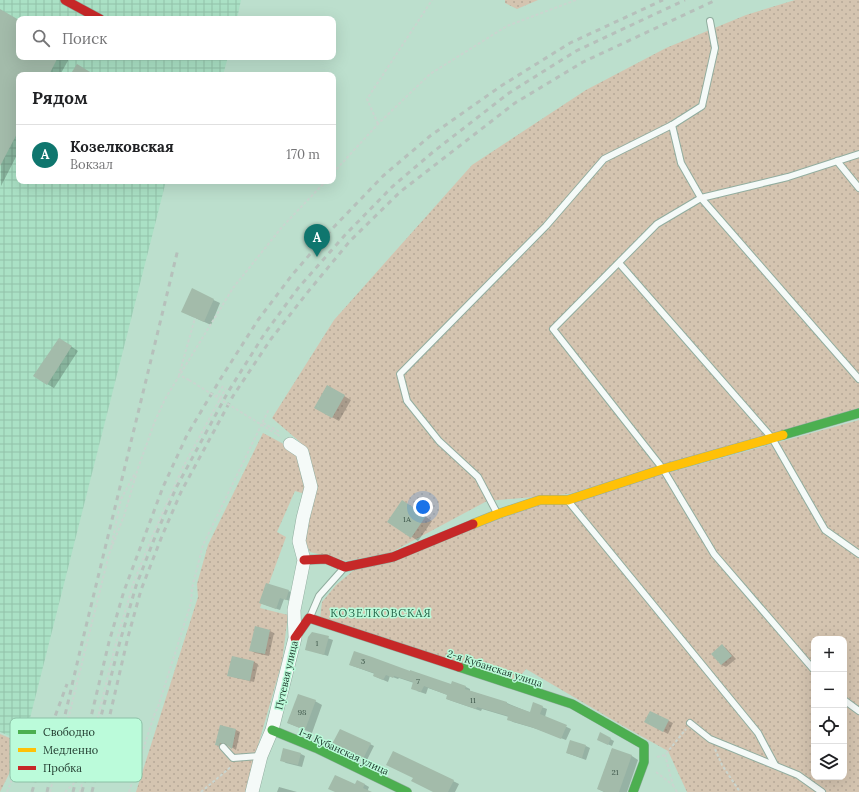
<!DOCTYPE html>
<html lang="ru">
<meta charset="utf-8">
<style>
body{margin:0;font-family:Lora,serif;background:#f6f6f6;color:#202124}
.controls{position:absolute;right:12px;bottom:12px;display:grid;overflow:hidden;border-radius:8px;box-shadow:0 4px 16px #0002}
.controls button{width:36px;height:36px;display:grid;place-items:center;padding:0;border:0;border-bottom:1px solid #e0e0e0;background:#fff;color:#202124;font:20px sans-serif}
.you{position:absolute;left:423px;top:507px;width:14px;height:14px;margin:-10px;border:3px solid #fff;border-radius:50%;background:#1a73e8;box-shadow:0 0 0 6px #1a73e833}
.badge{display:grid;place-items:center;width:26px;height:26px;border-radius:50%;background:#0f766e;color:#fff;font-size:13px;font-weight:700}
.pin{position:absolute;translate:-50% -33px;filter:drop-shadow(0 1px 2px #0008)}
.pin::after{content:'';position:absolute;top:21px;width:14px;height:12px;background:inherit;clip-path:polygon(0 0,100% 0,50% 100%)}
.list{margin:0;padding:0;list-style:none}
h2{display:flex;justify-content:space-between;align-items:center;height:52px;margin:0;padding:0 16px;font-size:17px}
h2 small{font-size:13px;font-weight:400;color:#757577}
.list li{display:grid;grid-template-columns:26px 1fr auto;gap:12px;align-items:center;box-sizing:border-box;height:60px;padding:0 16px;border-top:1px solid #e0e0e0}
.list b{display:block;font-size:15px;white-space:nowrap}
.list p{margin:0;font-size:13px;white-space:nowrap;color:#757577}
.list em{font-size:13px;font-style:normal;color:#757577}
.icon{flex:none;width:22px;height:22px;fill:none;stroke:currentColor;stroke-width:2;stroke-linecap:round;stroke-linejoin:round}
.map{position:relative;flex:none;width:859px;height:792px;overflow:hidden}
.search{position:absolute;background:#fff;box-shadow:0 4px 16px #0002;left:16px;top:16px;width:320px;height:44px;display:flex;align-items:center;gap:10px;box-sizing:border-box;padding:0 14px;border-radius:8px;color:#757577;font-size:15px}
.panel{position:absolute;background:#fff;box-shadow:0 4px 16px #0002;left:16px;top:72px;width:320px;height:112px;border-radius:8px}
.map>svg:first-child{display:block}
</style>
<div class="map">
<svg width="859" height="792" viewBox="0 0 859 792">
<defs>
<pattern id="industrial-grid" width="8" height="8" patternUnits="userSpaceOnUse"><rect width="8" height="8" fill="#aae1c5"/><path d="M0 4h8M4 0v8" fill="none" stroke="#92c2a9"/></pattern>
<pattern id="grass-dots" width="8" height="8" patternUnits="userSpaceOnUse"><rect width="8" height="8" fill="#d4c4b0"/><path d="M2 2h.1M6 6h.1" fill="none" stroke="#b6a998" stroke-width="1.8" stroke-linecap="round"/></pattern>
</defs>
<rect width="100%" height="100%" fill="#bcdfcd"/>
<polygon fill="url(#industrial-grid)" points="0,0 241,0 237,19 19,19 19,57 228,57 223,75 19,75 19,181 166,181 24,742 0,732"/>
<g fill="url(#grass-dots)" fill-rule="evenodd">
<polygon points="505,0 538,0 517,9 505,3"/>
<polygon points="795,0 859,0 859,408 569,494 487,501 390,553 346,561 310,552 304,539 315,480 300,442 272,418 334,320 472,165 586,90 666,48 746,15"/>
<path d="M859,420V792H687L668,751L623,726L526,669L516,681L320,619L322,602L336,585L354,570L545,503L671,472ZM814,639H844V777H814Z"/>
<polygon points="263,433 293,449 303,468 305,494 295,491 277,532 286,537 260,608 288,615 282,662 255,756 247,792 136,792 198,597 197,584 208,545"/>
<polygon points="0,734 24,744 0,792"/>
</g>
<g fill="#0003">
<polygon points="0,10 19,21 19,57 70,57 60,75 19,75 19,151 1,186"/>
<polygon points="192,290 220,303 211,325 189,315"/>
<polygon points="66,343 78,351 54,388 47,384"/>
<polygon points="327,386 351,400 339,421 315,408"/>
<polygon points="409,505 432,521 418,541 412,537"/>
<polygon points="289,591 293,594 290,601 284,599 280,610 260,603"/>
<polygon points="270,631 274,633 269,656 255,653 250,650"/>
<polygon points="313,633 333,640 328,656 306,649"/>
<polygon points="722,646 726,648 736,659 726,667 722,665 712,654"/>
<polygon points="233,657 254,662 258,664 254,682 233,677 229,675"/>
<polygon points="350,665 410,673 452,685 453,682 466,687 470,689 470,691 507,703 531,713 534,704 547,709 545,717 571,729 566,740 537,729 513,722 508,719 509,717 482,709 481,711 452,701 447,699 448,695 428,688 426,694 417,691 414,683 399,678 398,679 390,676 388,682 374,676 375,674"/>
<polygon points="315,701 322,705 312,733 288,723"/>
<polygon points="651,712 673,723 668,734 646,722"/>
<polygon points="221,727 236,730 240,732 236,750 228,745 221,747 217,745"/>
<polygon points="601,734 614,741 612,746 603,742"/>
<polygon points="370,744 374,746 367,760 338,746"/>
<polygon points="586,746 590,748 586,760 567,753"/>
<polygon points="612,749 632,756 638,760 627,792 604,792 598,789"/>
<polygon points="301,754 305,756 302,767 286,763 281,760"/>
<polygon points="414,778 453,781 459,784 455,792 434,792"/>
<polygon points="364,784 369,787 367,792 336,792 355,785"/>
<polygon points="279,787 297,792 298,792 277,792"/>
</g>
<g fill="#a3bbaa">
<polygon points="0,9 19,20 19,57 58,57 49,75 19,75 19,130 0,166"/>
<polygon points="77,64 95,75 70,75"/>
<polygon points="192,288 214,299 204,322 181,312"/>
<polygon points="59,338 72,346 47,385 33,376"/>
<polygon points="327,385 345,395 332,418 314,408"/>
<polygon points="402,500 426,516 411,538 387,522"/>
<polygon points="266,583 289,590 286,600 280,598 276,609 259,603"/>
<polygon points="255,626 270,630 265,654 249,651"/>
<polygon points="312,632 329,636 324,655 305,650 308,637"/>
<polygon points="722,644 732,656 721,665 711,654"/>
<polygon points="354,651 372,657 410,671 410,670 451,684 452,681 466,686 465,689 507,702 507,704 530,712 533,702 543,706 540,714 567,725 561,739 531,727 507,720 508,716 477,707 476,709 446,699 447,695 424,686 421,692 411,689 413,682 394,676 393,678 386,675 383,680 373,676 374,673 349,665"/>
<polygon points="232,656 254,661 250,681 227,676"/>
<polygon points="298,694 316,700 305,730 287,723"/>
<polygon points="650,711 669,720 663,732 644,722"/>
<polygon points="220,725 236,729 232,749 224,743 220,743 219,746 215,745"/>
<polygon points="340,729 371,743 363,759 332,744"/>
<polygon points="600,732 611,738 608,745 597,740"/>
<polygon points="570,740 586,745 582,758 566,753"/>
<polygon points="283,748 301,753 298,765 280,761"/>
<polygon points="612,748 632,755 619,792 605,792 597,789"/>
<polygon points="393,751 454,780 448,792 433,792 411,781 413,778 386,765"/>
<polygon points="335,775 355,784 357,780 365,784 363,788 372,792 335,792 328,789"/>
</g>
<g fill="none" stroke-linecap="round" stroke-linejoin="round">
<defs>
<g id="lane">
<polyline points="672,125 681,163 701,198 859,379"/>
<polyline points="837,161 859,188"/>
<polyline points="619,263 772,438 825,530 859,554"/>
<polyline points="569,502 758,733 775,765"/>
<polyline points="497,513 478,477 439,441 407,401 400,374 546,226 604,159 672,125 702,106 715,48 710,21"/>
<polyline points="310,617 319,596 343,569"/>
<polyline points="814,670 714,554 663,469 553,329 657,224 701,198 788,177 859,154"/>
<polyline points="844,700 859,711"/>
<polyline points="690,723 710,739 798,775 822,792"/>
<polyline points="223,747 233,758 261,756"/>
</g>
<polyline id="street" points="252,792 261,756 272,730 295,638 294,610 304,560 299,541 303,518 311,487 302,452 290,444"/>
<g id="fast">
<polyline points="783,435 859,413"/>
<polyline points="459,667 572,704 644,745 644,762 633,792"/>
<polyline points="272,730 316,748 407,792"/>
</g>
<polyline id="slow" points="473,524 498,514 540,500 568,500 663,469 783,435"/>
<g id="jam">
<polyline points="65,0 100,19"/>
<polyline points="304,560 326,559 345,567 393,557 473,524"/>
<polyline points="295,638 309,618 459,667"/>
</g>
</defs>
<use href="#lane" stroke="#91ad9f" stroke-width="8"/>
<use href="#street" stroke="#91ad9f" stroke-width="14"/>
<use href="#fast" stroke="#91ad9f" stroke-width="10"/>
<use href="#slow" stroke="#91ad9f" stroke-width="10"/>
<use href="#jam" stroke="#91ad9f" stroke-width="10"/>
<g stroke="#cad5cf" stroke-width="2" stroke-dasharray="3 2" stroke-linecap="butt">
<polyline points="378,124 367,99 432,0"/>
<polyline points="333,173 378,124 430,74 507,26 576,0"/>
<polyline points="189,380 179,375 195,318"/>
<polyline points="216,397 223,386"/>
<polyline points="263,423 278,431 278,435 281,438"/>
<polyline points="111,548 121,499 135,473"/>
<polyline points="109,554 124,516 138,468 155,421 165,399 233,288 282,227 326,181"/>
<polyline points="715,749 722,765 740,792"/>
<polyline points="657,757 665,755 686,729"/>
<polyline points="39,765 54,759 58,753"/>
<polyline points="656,772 673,785 665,755"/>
<polyline points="673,785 677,792"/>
<polyline points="7,792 15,772"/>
<polyline points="50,792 109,554"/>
<polyline points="65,792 83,775"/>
<polyline points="80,792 116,643 133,584 152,537 183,467 226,388"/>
<polyline points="129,792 155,713 158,707 191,603 192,588 203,545 269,409"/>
<polyline points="201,792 232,766"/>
</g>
<use href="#lane" stroke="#f5faf8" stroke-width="6"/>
<use href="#street" stroke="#f5faf8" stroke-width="13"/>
<use href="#fast" stroke="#4caf50" stroke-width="9"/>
<use href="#slow" stroke="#ffc107" stroke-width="9"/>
<use href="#jam" stroke="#c62828" stroke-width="9"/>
<g stroke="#b6c0bb" stroke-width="3" stroke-dasharray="5 5" stroke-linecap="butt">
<polyline points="32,792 50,730 67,684"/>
<polyline points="47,792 80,651 178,249"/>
<polyline points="73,792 109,642 124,591 163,487 187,435 221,378 258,320 292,275 331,230 383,176 430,136 501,86 570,43 663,0"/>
<polyline points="82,792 119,645 136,586 155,537 176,488 228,392 265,333 299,287 345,235 392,187 433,152 509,93 576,51 685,0"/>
<polyline points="92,792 128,637 141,590 162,536 181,492 233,396 271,339 307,293 350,241 400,192 515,103 583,62 716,0"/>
</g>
<polyline stroke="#cad5cf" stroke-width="2" stroke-dasharray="3 2" stroke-linecap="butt" points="189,380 278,435"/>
</g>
<g text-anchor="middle" stroke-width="3" stroke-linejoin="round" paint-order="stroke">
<g font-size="8" fill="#40594c">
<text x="407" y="522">1А</text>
<text x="317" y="646">1</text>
<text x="363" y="664">3</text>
<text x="418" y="684">7</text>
<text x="473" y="703">11</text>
<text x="302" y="715">98</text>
<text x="615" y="775">21</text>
</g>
<g font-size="10" fill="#1f382c" stroke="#bbfbda">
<text transform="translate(495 668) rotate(18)" y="4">2-я Кубанская улица</text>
<text transform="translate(286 675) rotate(-77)" y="4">Путевая улица</text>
<text transform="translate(344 751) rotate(25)" y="4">1-я Кубанская улица</text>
</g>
<g font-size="11" letter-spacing="1" fill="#28654a" stroke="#bbfbda">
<text x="381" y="617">КОЗЕЛКОВСКАЯ</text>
</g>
</g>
<rect x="10" y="718" width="132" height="64" rx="6" fill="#bbfbda" stroke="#8cc0a6" stroke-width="1"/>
<rect x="18" y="730" width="18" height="4" fill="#4caf50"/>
<rect x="18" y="748" width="18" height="4" fill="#ffc107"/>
<rect x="18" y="766" width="18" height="4" fill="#c62828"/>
<g font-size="11" fill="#1f382c">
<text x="43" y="736">Свободно</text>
<text x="43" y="754">Медленно</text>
<text x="43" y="772">Пробка</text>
</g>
</svg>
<div class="controls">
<button>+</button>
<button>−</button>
<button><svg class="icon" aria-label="locate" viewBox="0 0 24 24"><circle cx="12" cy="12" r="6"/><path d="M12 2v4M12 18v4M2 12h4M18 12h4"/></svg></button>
<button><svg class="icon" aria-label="layers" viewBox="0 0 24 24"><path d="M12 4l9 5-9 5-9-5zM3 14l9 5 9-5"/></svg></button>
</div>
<div class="you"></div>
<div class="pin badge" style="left:317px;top:257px">A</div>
<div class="search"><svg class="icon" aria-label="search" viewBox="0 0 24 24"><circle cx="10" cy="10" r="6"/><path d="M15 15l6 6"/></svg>Поиск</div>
<section class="panel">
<h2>Рядом<small></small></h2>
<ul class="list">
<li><span class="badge">A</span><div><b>Козелковская</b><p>Вокзал</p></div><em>170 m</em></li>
</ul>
</section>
</div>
